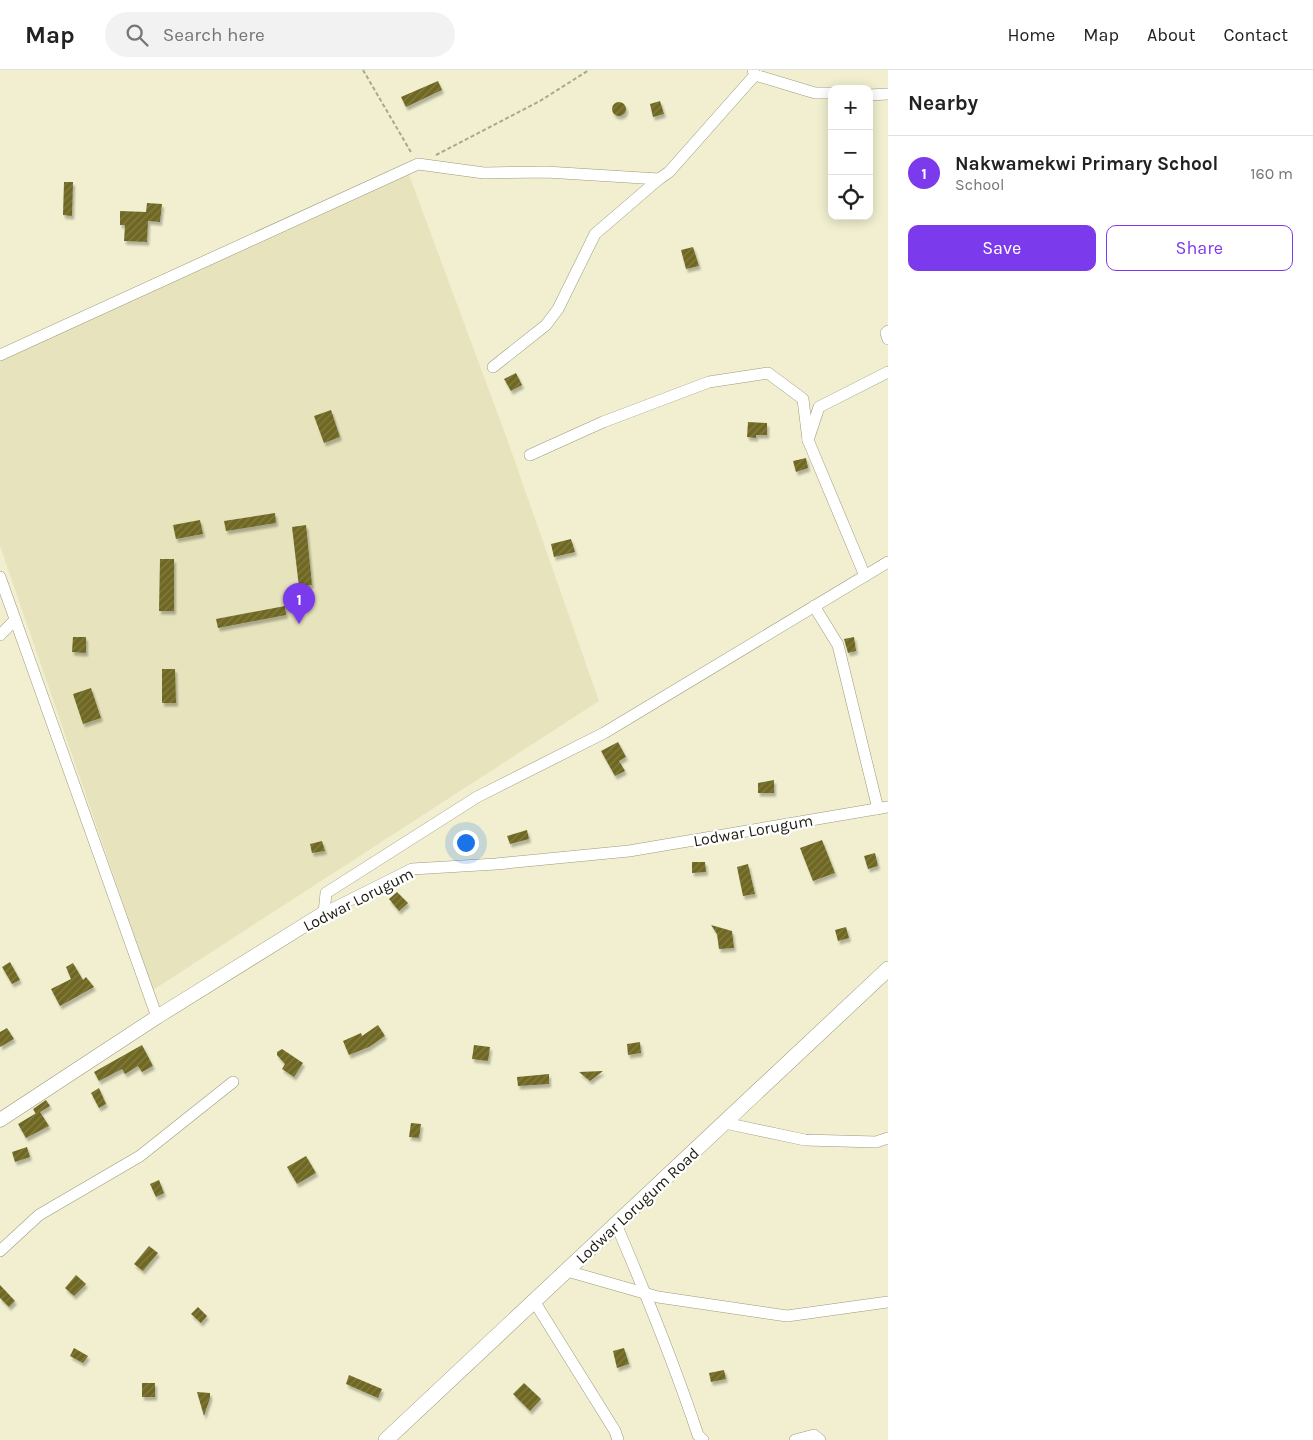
<!DOCTYPE html>
<meta charset="utf-8">
<style>
body{margin:0;font-family:Karla,sans-serif;background:#f2f2f2;color:#222}
.controls{position:absolute;right:15px;top:15px;display:grid;overflow:hidden;border-radius:10px;box-shadow:0 2px 12px #0003}
.controls button{width:45px;height:45px;display:grid;place-items:center;padding:0;border:0;border-bottom:1px solid #e0e0e0;background:#fff;color:#222;font:25px sans-serif}
.you{position:absolute;left:465px;top:772px;width:18px;height:18px;margin:-12px;border:4px solid #fff;border-radius:50%;background:#1a73e8;box-shadow:0 0 0 8px #1a73e833}
.badge{display:grid;place-items:center;width:32px;height:32px;border-radius:50%;background:#7c3aed;color:#fff;font-size:16px;font-weight:700}
.pin{position:absolute;translate:-50% -41px;filter:drop-shadow(0 1px 2px #0008)}
.pin::after{content:'';position:absolute;top:26px;width:18px;height:15px;background:inherit;clip-path:polygon(0 0,100% 0,50% 100%)}
.list{margin:0;padding:0;list-style:none}
h2{display:flex;justify-content:space-between;align-items:center;height:65px;margin:0;padding:0 20px;font-size:21px}
h2 small{font-size:16px;font-weight:400;color:#767676}
.list li{display:grid;grid-template-columns:32px 1fr auto;gap:15px;align-items:center;box-sizing:border-box;height:75px;padding:0 20px;border-top:1px solid #e0e0e0}
.list b{display:block;font-size:19px;white-space:nowrap}
.list p{margin:0;font-size:16px;white-space:nowrap;color:#767676}
.list em{font-size:16px;font-style:normal;color:#767676}
.actions{display:flex;gap:10px;padding:15px 20px}
.actions a{flex:1;padding:11px 0;border:1px solid #7c3aed;border-radius:10px;text-align:center;font-size:18px;color:#7c3aed}
.actions .main{background:#7c3aed;color:#fff}
.icon{flex:none;width:28px;height:28px;fill:none;stroke:currentColor;stroke-width:2;stroke-linecap:round;stroke-linejoin:round}
.map{position:relative;flex:none;width:888px;height:1370px;overflow:hidden}
header{display:flex;align-items:center;gap:30px;box-sizing:border-box;height:70px;padding:0 25px;background:#fff;border-bottom:1px solid #e0e0e0}
header strong{font-size:24px}
nav{display:flex;gap:28px;margin-inline-start:auto;font-size:18px}
.search{width:350px;height:45px;background:#f2f2f2;display:flex;align-items:center;gap:12px;box-sizing:border-box;padding:0 18px;border-radius:28px;color:#767676;font-size:19px}
main{display:flex}
aside{flex:1;background:#fff}
.map>svg:first-child{display:block}
</style>
<header>
<strong>Map</strong>
<div class="search"><svg class="icon" aria-label="search" viewBox="0 0 24 24"><circle cx="10" cy="10" r="6"/><path d="M15 15l6 6"/></svg>Search here</div>
<nav><a>Home</a><a>Map</a><a>About</a><a>Contact</a></nav>
</header>
<main>
<div class="map">
<svg width="888" height="1370" viewBox="0 0 888 1370">
<defs>
<pattern id="building-hatch" width="6" height="6" patternUnits="userSpaceOnUse" patternTransform="scale(1.25)"><rect width="6" height="6" fill="#6f6821"/><path d="M-1 1l2-2M0 6l6-6M5 7l2-2" fill="none" stroke="#827d46"/></pattern>
<filter id="shadow"><feDropShadow dx="2" dy="3.5" stdDeviation="1" flood-color="#0004"/></filter>
</defs>
<rect width="100%" height="100%" fill="#f1efd0"/>
<polygon fill="#e7e4bd" points="408,102 506,366 599,631 153,920 0,476 0,289"/>
<g fill="url(#building-hatch)" filter="url(#shadow)">
<polygon points="438,11 442,20 406,37 401,27"/>
<polygon points="660,31 664,44 653,47 650,34"/>
<circle cx="619" cy="39" r="7"/>
<polygon points="64,112 73,112 72,146 63,145"/>
<polygon points="147,133 162,134 160,152 148,151 147,172 124,171 125,155 120,155 120,141 146,142"/>
<polygon points="693,177 699,196 686,199 681,180"/>
<polygon points="516,303 522,315 511,321 504,309"/>
<polygon points="331,340 340,367 324,373 314,346"/>
<polygon points="748,352 767,353 767,365 756,365 756,368 747,367"/>
<polygon points="806,388 808,398 796,402 793,391"/>
<polygon points="275,443 276,453 226,461 224,451"/>
<polygon points="200,450 203,464 176,469 173,455"/>
<polygon points="306,455 312,515 299,517 292,457"/>
<polygon points="571,469 575,482 554,487 551,474"/>
<polygon points="160,489 174,489 174,541 159,541"/>
<polygon points="285,536 286,545 218,558 216,549"/>
<polygon points="73,567 86,567 86,583 72,582"/>
<polygon points="854,567 856,581 848,583 844,569"/>
<polygon points="162,599 175,599 176,633 162,633"/>
<polygon points="91,618 101,648 83,654 73,624"/>
<polygon points="618,672 626,687 619,691 625,701 615,706 601,681"/>
<polygon points="774,710 774,723 758,723 758,713"/>
<polygon points="527,760 529,769 510,774 507,766"/>
<polygon points="822,770 835,803 813,811 800,778"/>
<polygon points="322,771 325,781 312,783 310,774"/>
<polygon points="875,783 878,796 868,799 864,786"/>
<polygon points="692,792 705,792 706,802 692,803"/>
<polygon points="748,794 755,824 743,826 737,797"/>
<polygon points="397,822 408,833 399,841 389,829"/>
<polygon points="711,855 732,861 734,878 719,879 717,864"/>
<polygon points="846,857 849,868 838,871 835,860"/>
<polygon points="10,892 20,910 12,914 2,897"/>
<polygon points="73,893 83,910 86,907 94,917 60,936 51,919 71,909 66,897"/>
<polygon points="378,955 385,966 369,977 349,985 343,971 361,963 362,966"/>
<polygon points="7,958 14,969 0,977 0,962"/>
<polygon points="640,972 641,983 628,985 627,974"/>
<polygon points="142,975 153,996 142,1002 138,996 125,1004 122,999 99,1011 94,1002"/>
<polygon points="474,975 490,977 488,991 472,989"/>
<polygon points="282,979 303,993 294,1007 282,999 285,994 277,985 277,982"/>
<polygon points="603,1001 590,1011 579,1002"/>
<polygon points="549,1004 549,1014 518,1016 517,1007"/>
<polygon points="99,1018 106,1034 99,1038 91,1023"/>
<polygon points="46,1030 50,1036 40,1042 49,1056 26,1068 18,1054 38,1042 36,1044 33,1039"/>
<polygon points="411,1053 421,1054 419,1068 409,1067"/>
<polygon points="27,1077 30,1087 15,1092 12,1082"/>
<polygon points="306,1086 316,1103 297,1114 287,1097"/>
<polygon points="159,1110 164,1123 156,1127 150,1114"/>
<polygon points="149,1176 158,1183 143,1201 134,1194"/>
<polygon points="76,1205 86,1214 74,1226 65,1218"/>
<polygon points="0,1215 15,1231 9,1237 0,1228"/>
<polygon points="198,1237 207,1246 201,1253 191,1244"/>
<polygon points="74,1278 88,1286 83,1293 70,1286"/>
<polygon points="624,1278 629,1294 617,1298 613,1281"/>
<polygon points="724,1300 726,1309 711,1312 709,1303"/>
<polygon points="349,1305 382,1319 378,1328 346,1314"/>
<rect x="142" y="1313" width="13" height="14"/>
<polygon points="524,1313 541,1329 530,1341 513,1324"/>
<polygon points="197,1322 210,1323 210,1328 204,1346"/>
</g>
<g fill="none" stroke-linecap="round" stroke-linejoin="round">
<defs>
<g id="minor">
<polyline points="753,0 755,5 815,23 832,23"/>
<polyline points="869,25 888,24"/>
<polyline points="888,261 886,263 888,269"/>
<polyline points="0,285 418,94 484,103 546,102 659,109 669,102 755,5"/>
<polyline points="493,297 546,255 558,239 595,164 659,109"/>
<polyline points="530,385 603,352 709,312 768,303 803,329 808,370"/>
<polyline points="865,506 808,370 819,337 888,302"/>
<polyline points="0,507 157,947"/>
<polyline points="814,536 838,575 878,739"/>
<polyline points="0,565 15,550"/>
<polyline points="324,843 326,823 477,727 604,663 888,492"/>
<polyline points="324,843 412,799 496,794 629,781 888,737"/>
<polyline points="725,1053 805,1070 876,1072 888,1068"/>
<path d="M616,1154C646,1224 674,1293 698,1365L703,1370"/>
<polyline points="0,1181 39,1145 140,1086 233,1012"/>
<polyline points="567,1201 658,1227 787,1246 888,1232"/>
<polyline points="534,1231 615,1361 618,1370"/>
<polyline points="795,1370 814,1365 820,1370"/>
</g>
<polyline id="tertiary" points="0,1050 157,947 324,843"/>
<polyline id="secondary" points="386,1370 888,899"/>
</defs>
<use href="#minor" stroke="#9c9a7d" stroke-width="12"/>
<use href="#tertiary" stroke="#9c9a7d" stroke-width="15"/>
<use href="#secondary" stroke="#9c9a7d" stroke-width="16"/>
<g stroke="#a9a88f" stroke-width="2" stroke-dasharray="4 2.5" stroke-linecap="butt">
<polyline points="363,0 412,84"/>
<polyline points="436,85 540,31 589,0"/>
</g>
<use href="#minor" stroke="#fff" stroke-width="11"/>
<use href="#tertiary" stroke="#fff" stroke-width="14"/>
<use href="#secondary" stroke="#fff" stroke-width="15"/>
</g>
<g text-anchor="middle" stroke-width="4.5" stroke-linejoin="round" paint-order="stroke">
<g font-size="16" fill="#1c1b10" stroke="#fff">
<text transform="translate(753 760) rotate(-10)" y="6">Lodwar Lorugum</text>
<text transform="translate(358 829) rotate(-27)" y="6">Lodwar Lorugum</text>
<text transform="translate(637 1135) rotate(-43)" y="6">Lodwar Lorugum Road</text>
</g>
</g>
</svg>
<div class="controls">
<button>+</button>
<button>−</button>
<button><svg class="icon" aria-label="locate" viewBox="0 0 24 24"><circle cx="12" cy="12" r="6"/><path d="M12 2v4M12 18v4M2 12h4M18 12h4"/></svg></button>
</div>
<div class="you"></div>
<div class="pin badge" style="left:299px;top:554px">1</div>
</div>
<aside>
<h2>Nearby<small></small></h2>
<ul class="list">
<li><span class="badge">1</span><div><b>Nakwamekwi Primary School</b><p>School</p></div><em>160 m</em></li>
</ul>
<div class="actions"><a class="main">Save</a><a>Share</a></div>
</aside>
</main>
